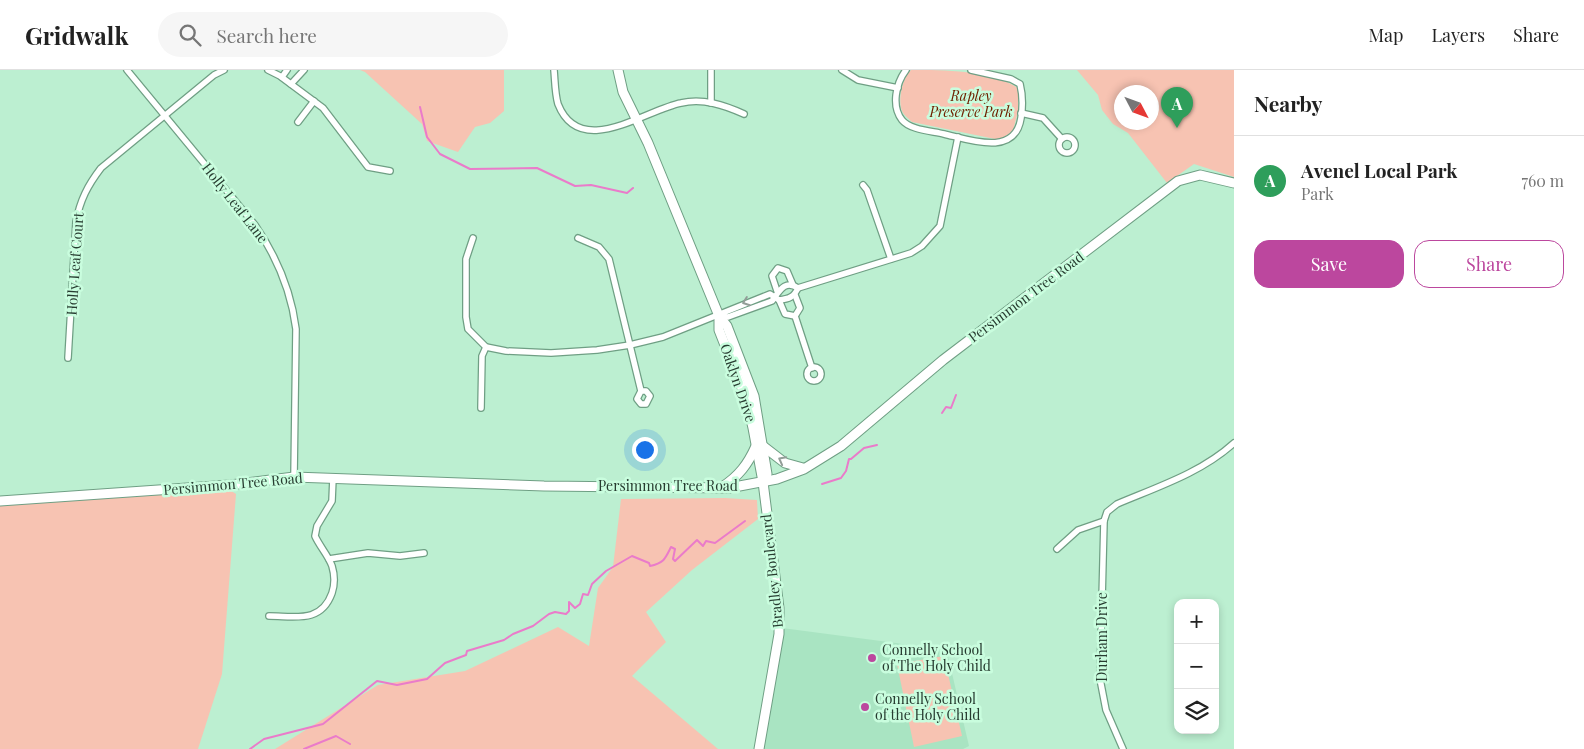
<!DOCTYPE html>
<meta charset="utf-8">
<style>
body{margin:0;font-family:"Playfair Display",serif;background:#f6f6f6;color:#222}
.controls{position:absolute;right:15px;bottom:15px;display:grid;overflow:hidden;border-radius:10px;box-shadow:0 2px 8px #0003}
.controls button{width:45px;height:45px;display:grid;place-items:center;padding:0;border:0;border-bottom:1px solid #e0e0e0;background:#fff;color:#222;font:25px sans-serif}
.compass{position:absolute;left:1114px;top:15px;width:45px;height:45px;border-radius:50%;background:#fff;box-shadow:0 2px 8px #0003;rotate:131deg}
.you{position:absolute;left:644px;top:379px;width:18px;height:18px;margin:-12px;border:4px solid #fff;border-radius:50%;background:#1a73e8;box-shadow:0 0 0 8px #1a73e833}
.badge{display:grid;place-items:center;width:32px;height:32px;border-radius:50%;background:#bc479e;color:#fff;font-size:16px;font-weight:700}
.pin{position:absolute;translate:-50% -41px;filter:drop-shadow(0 1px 2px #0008)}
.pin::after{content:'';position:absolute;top:26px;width:18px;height:15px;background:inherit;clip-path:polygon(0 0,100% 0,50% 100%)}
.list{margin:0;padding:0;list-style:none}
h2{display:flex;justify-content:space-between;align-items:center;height:65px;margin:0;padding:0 20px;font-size:21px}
h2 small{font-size:16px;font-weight:400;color:#767676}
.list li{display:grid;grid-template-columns:32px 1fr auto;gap:15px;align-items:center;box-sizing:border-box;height:90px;padding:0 20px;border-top:1px solid #e0e0e0}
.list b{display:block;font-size:19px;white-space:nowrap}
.list p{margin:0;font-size:16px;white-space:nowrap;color:#767676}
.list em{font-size:16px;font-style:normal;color:#767676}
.actions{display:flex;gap:10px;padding:15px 20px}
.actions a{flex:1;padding:11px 0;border:1px solid #bc479e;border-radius:15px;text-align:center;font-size:18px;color:#bc479e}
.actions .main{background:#bc479e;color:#fff}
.icon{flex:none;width:28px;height:28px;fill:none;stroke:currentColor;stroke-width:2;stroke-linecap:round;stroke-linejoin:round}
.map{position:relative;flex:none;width:1234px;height:679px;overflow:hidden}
header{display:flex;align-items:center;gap:30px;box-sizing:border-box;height:70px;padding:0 25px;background:#fff;border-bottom:1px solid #e0e0e0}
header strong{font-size:24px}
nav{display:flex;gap:28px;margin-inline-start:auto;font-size:18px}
.search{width:350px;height:45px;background:#f6f6f6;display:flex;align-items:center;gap:12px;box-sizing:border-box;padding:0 18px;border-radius:28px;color:#767676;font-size:19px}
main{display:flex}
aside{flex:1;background:#fff}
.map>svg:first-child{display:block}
</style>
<header>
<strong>Gridwalk</strong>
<div class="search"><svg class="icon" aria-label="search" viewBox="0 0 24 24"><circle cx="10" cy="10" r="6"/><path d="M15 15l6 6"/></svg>Search here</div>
<nav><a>Map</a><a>Layers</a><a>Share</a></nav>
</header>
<main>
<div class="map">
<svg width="1234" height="679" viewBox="0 0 1234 679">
<rect width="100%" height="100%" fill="#bcefd1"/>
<polygon fill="#a9e4c2" points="782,558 896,573 947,582 969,676 963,679 762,679"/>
<g fill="#f7c3b2" fill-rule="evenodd">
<polygon points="360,0 504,0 504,41 490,53 475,57 458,82 427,71 422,54 365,2"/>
<path d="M911,0C944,0 990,0 1018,18V41L1013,61L1000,70L912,52C909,49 905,46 903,43C897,32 902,8 911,0Z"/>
<path d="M1077,0H1234V107L1194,94L1167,113L1128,63L1113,54L1102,40L1098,25ZM1122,22H1152V52H1122Z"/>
<polygon points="225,417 236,424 222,604 198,679 0,679 0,434"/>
<polygon points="725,428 757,430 758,449 692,500 646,542 666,572 632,606 718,679 275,679 378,615 465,601 558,557 589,576 598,518 613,497 621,429"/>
<polygon points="944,586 962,666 914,677 897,594"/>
</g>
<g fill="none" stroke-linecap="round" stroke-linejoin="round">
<g stroke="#ea7bca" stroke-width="2">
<polyline points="420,37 427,67 440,84 470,99 537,98 575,116 591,115 627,123 633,118"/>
<polyline points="942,343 946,337 951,338 956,325"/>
<polyline points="822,414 841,408 846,401 849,389 851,389 864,378 877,375"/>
<path d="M250,679L264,669L323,654L377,611L397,615L427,609L445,593L466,585L467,581L504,570L513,564L533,556L549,544L555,542L566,544L569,541V532L575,538L580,534L583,524L588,525L592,514L606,501L632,486L649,493L650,496C664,493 665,489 671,477L675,479L673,489L675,491L697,470L703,476L706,471L715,473L745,451"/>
<polyline points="304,679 336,666 350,674"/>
</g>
<defs>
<g id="street">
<path d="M127,0L255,155C277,187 291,220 296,259L294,407"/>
<polyline points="268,0 280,6 323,38 368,97 390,101"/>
<path d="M554,0C555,11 555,24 558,34C580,90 645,40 681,33C703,28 724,35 744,44"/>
<polyline points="711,0 711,33"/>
<polyline points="842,0 858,10 898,18"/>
<path d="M906,0C896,13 891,36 902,50C910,60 932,61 944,64C970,70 1015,87 1021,48C1023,36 1023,26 1020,14L1011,9L971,0"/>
<polyline points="282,7 287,0"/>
<polyline points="291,14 304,0"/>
<polyline points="1021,43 1043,48 1062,69"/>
<polyline points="298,52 314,31"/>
<circle cx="1067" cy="75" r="8"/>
<polyline points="863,115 867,120 891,189"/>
<path d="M473,168L466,189V247L468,259L486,277L506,281L551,283L597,280L630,275L663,267L770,224L779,230C789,229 794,227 798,218"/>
<polyline points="578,168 599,177 609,189 641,321 637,329 641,334 646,334 650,326 646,321 641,321"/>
<polyline points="777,221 772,206 778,198 787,201 793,215"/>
<polyline points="779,230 785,244 795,246"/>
<path d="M719,246L728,247L772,231C779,222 784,209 798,218L911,183L922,176L940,156L958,67"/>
<polyline points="795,246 812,298"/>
<polyline points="795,246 800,238 795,225"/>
<path d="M68,288L76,152C80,130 88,115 101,98L214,5L224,0"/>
<circle cx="814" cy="304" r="7"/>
<polyline points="481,338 482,286 486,277"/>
<polyline points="1104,451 1100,609 1106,640 1123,679"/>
<path d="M1057,479L1078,460L1104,451L1107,442L1117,434C1157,417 1201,403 1234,373"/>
<polyline points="329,489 368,483 400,486 424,483"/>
<path d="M269,546C294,546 321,554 332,523C335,514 335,506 332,496C328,485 320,477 315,466L317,456L332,431L333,408"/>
</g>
<g id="secondary">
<polyline points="618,0 623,22 648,73 719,246 727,256 754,326 767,404 763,412"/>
<polyline points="719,246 719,260 747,331 753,358 763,412 779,538 779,564 759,679"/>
<polyline points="763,376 785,393 803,398"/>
<path d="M722,417C739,406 748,394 756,376"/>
<polyline points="0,431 230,415 294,407 544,416 729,418 777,409 804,399 841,376 943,290 1178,111 1200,105 1234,113"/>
</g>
</defs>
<use href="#street" stroke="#6f9f84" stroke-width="8"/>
<use href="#secondary" stroke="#6f9f84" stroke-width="11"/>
<use href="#street" stroke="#fff" stroke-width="5.5"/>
<use href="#secondary" stroke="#fff" stroke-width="9"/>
</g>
<defs><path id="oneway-chevron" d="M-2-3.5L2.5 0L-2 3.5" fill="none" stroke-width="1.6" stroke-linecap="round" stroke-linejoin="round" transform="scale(1.25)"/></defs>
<g stroke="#939e98">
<use href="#oneway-chevron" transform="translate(746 232) rotate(160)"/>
<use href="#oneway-chevron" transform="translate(782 390) rotate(-152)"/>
</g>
<g fill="#bc479e" stroke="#c9fdde" stroke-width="2">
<circle cx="872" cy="588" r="5"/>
<circle cx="865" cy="637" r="5"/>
</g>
<g text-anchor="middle" stroke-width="5" stroke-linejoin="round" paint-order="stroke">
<g font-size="14" font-style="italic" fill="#6f2101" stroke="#c9fdde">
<text x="971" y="31">Rapley<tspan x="971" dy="16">Preserve Park</tspan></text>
</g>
<g font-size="14" fill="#273c30" stroke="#c9fdde">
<text transform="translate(235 133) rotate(52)" y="5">Holly Leaf Lane</text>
<text transform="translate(75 194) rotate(-86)" y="5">Holly Leaf Court</text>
<text transform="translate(1026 227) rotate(-37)" y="5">Persimmon Tree Road</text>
<text transform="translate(738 313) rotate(71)" y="5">Oaklyn Drive</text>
<text transform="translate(233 414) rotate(-5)" y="5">Persimmon Tree Road</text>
<text x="668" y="421">Persimmon Tree Road</text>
<text transform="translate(772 501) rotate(-96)" y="5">Bradley Boulevard</text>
<text transform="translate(1102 567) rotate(-90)" y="5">Durham Drive</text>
</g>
<g font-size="14" fill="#273c30" stroke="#c9fdde" text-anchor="start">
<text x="882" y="585">Connelly School<tspan x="882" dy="16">of The Holy Child</tspan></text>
<text x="875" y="634">Connelly School<tspan x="875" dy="16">of the Holy Child</tspan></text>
</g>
</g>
</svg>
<div class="controls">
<button>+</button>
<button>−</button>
<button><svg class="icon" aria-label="layers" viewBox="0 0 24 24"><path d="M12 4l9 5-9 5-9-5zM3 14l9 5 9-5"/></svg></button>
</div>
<svg class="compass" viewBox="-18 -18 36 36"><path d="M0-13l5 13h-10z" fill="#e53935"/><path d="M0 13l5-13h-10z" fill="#767676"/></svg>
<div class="you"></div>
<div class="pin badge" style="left:1177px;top:58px;background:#2e9e5b">A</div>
</div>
<aside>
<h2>Nearby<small></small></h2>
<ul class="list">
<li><span class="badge" style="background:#2e9e5b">A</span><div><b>Avenel Local Park</b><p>Park</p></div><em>760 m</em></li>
</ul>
<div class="actions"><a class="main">Save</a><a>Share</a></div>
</aside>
</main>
